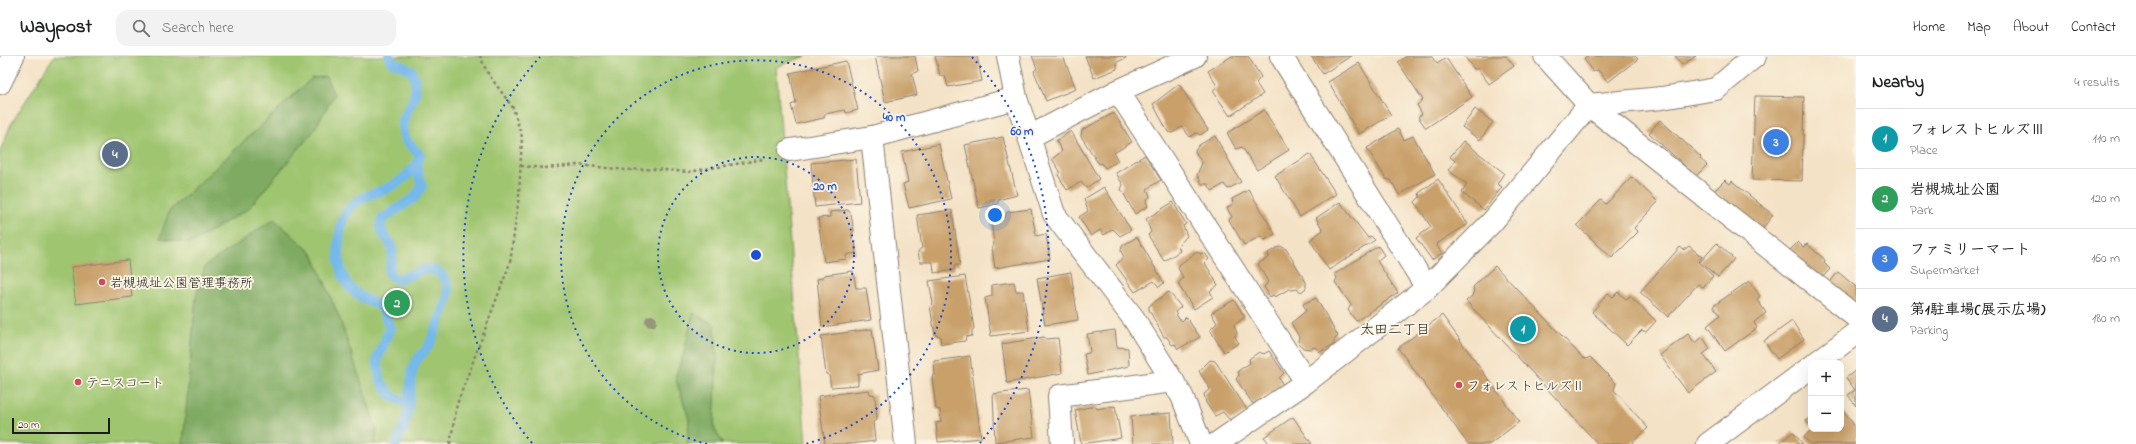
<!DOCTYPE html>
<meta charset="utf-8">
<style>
body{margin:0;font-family:"Indie Flower","Klee One",sans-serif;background:#f2f2f2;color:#202124}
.controls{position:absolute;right:12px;bottom:12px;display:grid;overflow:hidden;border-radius:8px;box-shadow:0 4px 16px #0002}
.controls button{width:36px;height:36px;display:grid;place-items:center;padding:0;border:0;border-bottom:1px solid #e0e0e0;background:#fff;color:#202124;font:20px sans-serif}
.scale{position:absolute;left:12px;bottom:10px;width:98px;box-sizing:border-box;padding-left:4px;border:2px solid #1c1c1c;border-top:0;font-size:11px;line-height:14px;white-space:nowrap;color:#1c1c1c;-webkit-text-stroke:3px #fcf5e5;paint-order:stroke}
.you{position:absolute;left:995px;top:159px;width:14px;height:14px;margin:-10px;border:3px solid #fff;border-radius:50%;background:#1a73e8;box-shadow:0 0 0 6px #1a73e833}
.badge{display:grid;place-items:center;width:26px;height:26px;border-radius:50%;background:#7c3aed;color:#fff;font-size:13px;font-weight:700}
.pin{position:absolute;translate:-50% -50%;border:2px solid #fff;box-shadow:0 1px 4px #0006}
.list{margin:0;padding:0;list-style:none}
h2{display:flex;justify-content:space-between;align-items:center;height:52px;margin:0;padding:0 16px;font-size:17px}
h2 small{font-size:13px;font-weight:400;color:#757577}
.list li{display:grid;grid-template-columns:26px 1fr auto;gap:12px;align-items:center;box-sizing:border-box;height:60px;padding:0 16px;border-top:1px solid #e0e0e0}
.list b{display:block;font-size:15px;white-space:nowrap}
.list p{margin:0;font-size:13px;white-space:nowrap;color:#757577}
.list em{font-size:13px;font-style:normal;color:#757577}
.icon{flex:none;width:22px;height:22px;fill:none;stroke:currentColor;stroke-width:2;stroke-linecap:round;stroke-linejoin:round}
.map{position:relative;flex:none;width:1856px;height:388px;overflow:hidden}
header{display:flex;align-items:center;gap:24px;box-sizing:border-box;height:56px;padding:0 20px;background:#fff;border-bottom:1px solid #e0e0e0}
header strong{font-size:19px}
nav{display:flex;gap:22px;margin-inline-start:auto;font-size:14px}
.search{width:280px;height:36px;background:#f2f2f2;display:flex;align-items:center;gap:10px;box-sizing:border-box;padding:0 14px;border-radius:12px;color:#757577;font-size:15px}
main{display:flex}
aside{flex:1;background:#fff}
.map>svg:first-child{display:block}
</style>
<header>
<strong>Waypost</strong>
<div class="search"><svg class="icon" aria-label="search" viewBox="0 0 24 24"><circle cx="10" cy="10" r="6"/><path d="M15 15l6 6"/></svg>Search here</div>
<nav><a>Home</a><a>Map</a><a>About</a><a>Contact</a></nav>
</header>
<main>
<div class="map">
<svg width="1856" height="388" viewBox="0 0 1856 388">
<rect width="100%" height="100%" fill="#fcf5e5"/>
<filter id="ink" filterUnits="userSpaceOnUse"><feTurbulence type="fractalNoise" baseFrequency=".025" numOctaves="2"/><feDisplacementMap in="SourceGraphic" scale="8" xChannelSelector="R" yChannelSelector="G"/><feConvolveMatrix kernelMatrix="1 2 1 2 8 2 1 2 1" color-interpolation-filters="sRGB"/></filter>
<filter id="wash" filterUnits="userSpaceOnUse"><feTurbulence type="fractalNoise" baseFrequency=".012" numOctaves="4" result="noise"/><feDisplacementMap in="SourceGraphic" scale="16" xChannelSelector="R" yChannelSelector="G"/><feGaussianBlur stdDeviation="0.9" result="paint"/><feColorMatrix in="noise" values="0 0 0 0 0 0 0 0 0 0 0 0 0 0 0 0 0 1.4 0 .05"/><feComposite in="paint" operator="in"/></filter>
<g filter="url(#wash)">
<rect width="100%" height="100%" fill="#f4e2c6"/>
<polygon fill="#9fc56f" stroke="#5e7046" points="54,0 806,0 776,11 806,388 0,388 0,95 11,68"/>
<g fill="#7faa62" stroke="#4e633f">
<polygon points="326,21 334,39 313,76 248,153 191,187 160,182 169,155 312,22"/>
<polygon points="274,163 313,198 341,266 377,374 375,388 183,388 196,241 205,210"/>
<polygon points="693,257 715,269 717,305 714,372 723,388 687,388 689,363 675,321 684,296"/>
</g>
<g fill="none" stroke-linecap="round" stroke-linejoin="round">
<g stroke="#75b8ea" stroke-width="10">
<path d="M389,0L392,6L411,14C428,48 393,53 405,82C407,87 416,94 420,99L416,110L422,130L414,142L382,163C378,179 388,180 392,192C394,201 389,210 389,218L398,224L425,213L435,214L442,219L448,229V242L429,290L416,305L412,316L408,355L404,371L396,388"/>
<path d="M409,347L392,341L380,324L377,304L390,272L381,250C347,238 337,222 339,186C340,174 341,162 350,152C360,139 376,138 390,131C401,126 407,119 416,110"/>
</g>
</g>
<g id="blocks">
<g fill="#c9a06a">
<polygon points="875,0 915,0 918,15 912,18 917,39 885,46"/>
<polygon points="935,0 977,0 982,25 948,31 945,20 940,20"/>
<polygon points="1032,0 1063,0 1076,33 1046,45 1034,15 1037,12"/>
<polygon points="1085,0 1125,0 1126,2 1117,6 1117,13 1094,22"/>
<polygon points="1232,0 1248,0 1261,21 1256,27 1263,38 1230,60 1213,35 1217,30 1208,15"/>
<polygon points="1311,0 1351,0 1323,18"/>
<polygon points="1407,0 1431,0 1437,8 1446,2 1472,41 1426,72 1418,61 1422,58 1417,49 1423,44 1398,6"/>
<polygon points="1464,0 1506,0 1514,10 1489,28 1478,13 1474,13"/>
<polygon points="1586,0 1635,0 1638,3 1608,26 1598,14 1593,16 1584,3"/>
<polygon points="1675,0 1696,0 1682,9"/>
<polygon points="846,5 858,54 846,57 845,54 825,58 824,62 796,68 791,49 796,47 790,17"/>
<polygon points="1359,7 1391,59 1359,78 1328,26"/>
<polygon points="1179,28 1208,74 1200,79 1196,77 1190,81 1182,71 1172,77 1168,76 1153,48"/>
<polygon points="1755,40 1804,41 1802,125 1752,124"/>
<polygon points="1475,53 1493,66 1480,84 1462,71"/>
<polygon points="1264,54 1289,94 1257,114 1242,91 1236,93 1227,77"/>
<polygon points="1114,57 1132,86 1114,97 1118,105 1105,112 1102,108 1098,107 1081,80 1082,74"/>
<polygon points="1660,64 1701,101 1700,103 1707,109 1696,120 1649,77"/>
<polygon points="1398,73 1404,84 1413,80 1435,118 1399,139 1391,124 1386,123 1367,92"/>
<polygon points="1071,75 1099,123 1086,132 1081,126 1067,134 1058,119 1060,115 1052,103 1062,95 1056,85"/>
<polygon points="1215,80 1241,126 1228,133 1224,128 1212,135 1208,128 1202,128 1197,119 1202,107 1195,95 1199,89"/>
<polygon points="1003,81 1017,139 998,144 998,148 979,152 965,89"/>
<polygon points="1463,85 1504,117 1497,128 1502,131 1484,154 1462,137 1467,128 1448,114 1455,105 1450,101"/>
<polygon points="939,88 951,143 909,152 903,128 908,126 902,96"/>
<polygon points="1310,98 1336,138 1300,161 1275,120"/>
<polygon points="1145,99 1161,124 1147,133 1150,140 1146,145 1148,150 1135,158 1121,133 1123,129 1116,117"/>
<polygon points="856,103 860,146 815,151 811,107"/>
<polygon points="1632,121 1658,146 1634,172 1638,176 1612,202 1577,169 1601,144 1606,148"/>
<polygon points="1438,123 1468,168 1438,187 1437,190 1442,197 1432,204 1416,182 1431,171 1415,146 1420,141 1419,137"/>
<polygon points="1725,124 1730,128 1732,125 1773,159 1760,176 1714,135"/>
<polygon points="1104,131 1131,174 1120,180 1113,173 1104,179 1100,174 1091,180 1079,161 1088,155 1084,143"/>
<polygon points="1249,134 1275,178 1265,184 1261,180 1244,189 1229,164 1232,161 1227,152 1233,148 1232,143"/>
<polygon points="1173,146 1186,168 1183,170 1187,180 1178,190 1180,195 1164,205 1148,179 1151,176 1146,163"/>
<polygon points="1340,146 1368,182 1371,180 1375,184 1329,214 1310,184 1323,174 1316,162"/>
<polygon points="1031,153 1036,180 1046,178 1050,203 995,212 992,192 994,189 991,163 1005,161 1007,156"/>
<polygon points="848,154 851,158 854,175 852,177 852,182 855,185 856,197 846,199 846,203 824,206 818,162 830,161 830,156"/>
<polygon points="952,154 960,209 955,209 954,214 934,217 933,206 920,206 918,195 922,192 917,159"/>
<polygon points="1137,181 1164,227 1159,231 1154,225 1135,236 1116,209 1124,201 1121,195 1122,190"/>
<polygon points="1798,186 1803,191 1807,188 1825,204 1824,207 1830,213 1820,224 1788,196"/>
<polygon points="1717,187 1734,203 1718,221 1700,206"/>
<polygon points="1280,190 1286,193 1306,226 1306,232 1301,236 1297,233 1292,234 1289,233 1275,241 1273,239 1270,241 1264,231 1268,226 1258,208 1269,201 1268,197"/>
<polygon points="1378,190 1384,199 1377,205 1398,237 1356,265 1348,254 1351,249 1335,226 1337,222 1335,218"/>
<polygon points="1689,190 1702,201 1698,206 1713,220 1703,232 1698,228 1668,261 1640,236 1680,191 1684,194"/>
<polygon points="1197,196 1201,198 1204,196 1209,203 1205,207 1218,229 1210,235 1213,241 1194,253 1178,228 1183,222 1178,212 1180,208"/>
<polygon points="128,204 132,241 76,248 71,211"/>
<polygon points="1495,210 1583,302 1586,303 1590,301 1616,327 1614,334 1648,372 1631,388 1598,388 1466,245 1472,240 1474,234 1473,231"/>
<polygon points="853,215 856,232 866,232 871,264 822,271 817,223 822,222 824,219"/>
<polygon points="1071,216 1078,264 1045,269 1037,222"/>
<polygon points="1838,216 1856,231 1856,253 1828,229"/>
<polygon points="965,220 974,272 972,275 972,280 966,281 965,285 941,288 940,280 935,279 930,250 933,247 929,225"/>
<polygon points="1749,225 1760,240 1757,243 1766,257 1754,266 1757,272 1725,295 1707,270 1720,259 1713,250"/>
<polygon points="1014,226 1016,235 1023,235 1029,275 991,280 985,242 992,240 992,229"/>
<polygon points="1169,236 1181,251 1175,256 1179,263 1182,265 1186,261 1200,281 1178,293 1175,288 1172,289 1167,281 1164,281 1149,254 1149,250"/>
<polygon points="1618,236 1626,243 1630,240 1656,265 1646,276 1642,274 1627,289 1592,256 1608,237 1613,241"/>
<polygon points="1316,242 1338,280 1334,284 1334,288 1320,296 1315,291 1310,293 1303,292 1298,285 1299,281 1291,267 1306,255 1303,248"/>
<polygon points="1234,244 1245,261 1234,269 1237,277 1235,281 1239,287 1224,296 1210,274 1217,267 1211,257"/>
<polygon points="1442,259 1519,366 1490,388 1468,388 1398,292"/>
<polygon points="1792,265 1804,283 1777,303 1764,285"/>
<polygon points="872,273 878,314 858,318 858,329 831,331 829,319 826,318 821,280"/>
<polygon points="1115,274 1117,291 1128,292 1129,310 1088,319 1084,298 1089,297 1090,295 1087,278"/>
<polygon points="1688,278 1695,287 1703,281 1710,293 1703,298 1716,316 1688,337 1660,299"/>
<polygon points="1044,281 1047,283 1058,282 1062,317 1007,327 1002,288"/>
<polygon points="1269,295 1284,317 1279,322 1283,329 1253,348 1236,323 1239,319 1238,315 1250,307 1249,303 1259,296 1264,298"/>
<polygon points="970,300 981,382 938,386 936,367 941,366 940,354 936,353 932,320 935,319 934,305"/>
<polygon points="1210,304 1215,305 1248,355 1233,364 1229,363 1223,356 1215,360 1206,347 1204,338 1210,333 1199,315"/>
<polygon points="1856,314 1856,350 1848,339 1855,334 1846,322"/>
<polygon points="869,334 870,338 875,339 877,364 873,366 875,385 851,388 825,388 818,340"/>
<polygon points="1028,334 1034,381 995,386 993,338"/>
<polygon points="1095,350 1097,353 1115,350 1121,382 1081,388 1075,354"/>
<polygon points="1841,351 1856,372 1856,388 1810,388 1804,381 1812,373 1841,373"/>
<polygon points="1171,357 1173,388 1133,388 1131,360"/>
<polygon points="1293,361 1312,388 1270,388 1264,381"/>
<polygon points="1811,361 1811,371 1806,365"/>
<polygon points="1793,376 1803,388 1778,388"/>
</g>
</g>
</g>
<g filter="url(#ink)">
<use href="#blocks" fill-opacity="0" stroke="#887f71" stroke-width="1"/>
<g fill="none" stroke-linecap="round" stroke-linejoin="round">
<defs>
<g id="minor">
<polyline points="1008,0 1016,42"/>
<polyline points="1281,0 1427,232"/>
<polyline points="1545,0 1589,49 1856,261"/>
<polyline points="0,27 13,0"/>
<polyline points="1118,35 1306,326"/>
<polyline points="872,81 906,388"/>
<polyline points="1029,81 1054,158 1134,263 1182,340 1201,388"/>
<polyline points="790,94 872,81 1016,42 1029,81 1118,35 1195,0"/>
<polyline points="1816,307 1856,277"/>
<polyline points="1062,388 1059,340 1173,325"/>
<polyline points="1216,388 1306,326 1427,232 1492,166 1589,49 1662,42 1716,33 1755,0"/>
<polyline points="1708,388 1811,311"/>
</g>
</defs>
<use href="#minor" stroke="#887f71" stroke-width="24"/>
<g stroke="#887f71" stroke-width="2.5" stroke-dasharray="3 3" stroke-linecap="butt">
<polyline points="521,110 544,112 579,109 626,114 654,113 689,116 764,103"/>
<polyline points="450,388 457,348 510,207 519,140 522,81 513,52 487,16 480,0"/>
</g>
<use href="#minor" stroke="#fff" stroke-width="22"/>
</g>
<circle fill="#969678" cx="651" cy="265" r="6"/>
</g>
<g fill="none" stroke="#1d4ed8" stroke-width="2" stroke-dasharray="2 4">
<circle cx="756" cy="199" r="98"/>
<path d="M707 388A195 195 0 1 1 805 388"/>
<path d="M532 387A293 293 0 0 1 540 1M972 1A293 293 0 0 1 980 387"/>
</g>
<g fill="#d1495b" stroke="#fcf5e5" stroke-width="1.5">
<circle cx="102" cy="226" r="4"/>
<circle cx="78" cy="326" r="4"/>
<circle cx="1459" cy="329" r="4"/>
</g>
<g text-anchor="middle" stroke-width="3.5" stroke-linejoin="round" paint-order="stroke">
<g font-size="13" fill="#1c1c1c" stroke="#fcf5e5" text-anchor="start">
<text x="110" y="231">岩槻城址公園管理事務所</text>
<text x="86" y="331">テニスコート</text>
<text x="1467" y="334">フォレストヒルズⅡ</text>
</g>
<g font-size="14" fill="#1c1c1c" stroke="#fcf5e5">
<text x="1395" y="278">太田二丁目</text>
</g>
</g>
<circle cx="756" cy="199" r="6" fill="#1d4ed8" stroke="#fcf5e5" stroke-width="2"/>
<g font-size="12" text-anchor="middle" font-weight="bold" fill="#1d4ed8" stroke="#fcf5e5" stroke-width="3.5" stroke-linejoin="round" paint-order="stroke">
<text x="894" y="65">40 m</text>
<text x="1022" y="79">60 m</text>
<text x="825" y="134">20 m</text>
</g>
</svg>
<div class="controls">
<button>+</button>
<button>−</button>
</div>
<div class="scale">20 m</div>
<div class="you"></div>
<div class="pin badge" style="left:1523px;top:273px;background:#0f9aa8">1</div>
<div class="pin badge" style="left:397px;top:247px;background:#2e9e5b">2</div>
<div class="pin badge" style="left:1776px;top:86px;background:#3f7fe0">3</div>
<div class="pin badge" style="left:115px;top:98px;background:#5c6f8a">4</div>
</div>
<aside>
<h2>Nearby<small>4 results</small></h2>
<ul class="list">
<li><span class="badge" style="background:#0f9aa8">1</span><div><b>フォレストヒルズⅢ</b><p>Place</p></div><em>110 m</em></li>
<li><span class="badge" style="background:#2e9e5b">2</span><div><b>岩槻城址公園</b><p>Park</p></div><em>120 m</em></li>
<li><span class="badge" style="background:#3f7fe0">3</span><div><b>ファミリーマート</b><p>Supermarket</p></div><em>160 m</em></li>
<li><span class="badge" style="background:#5c6f8a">4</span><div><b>第1駐車場(展示広場)</b><p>Parking</p></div><em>180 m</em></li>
</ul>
</aside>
</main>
